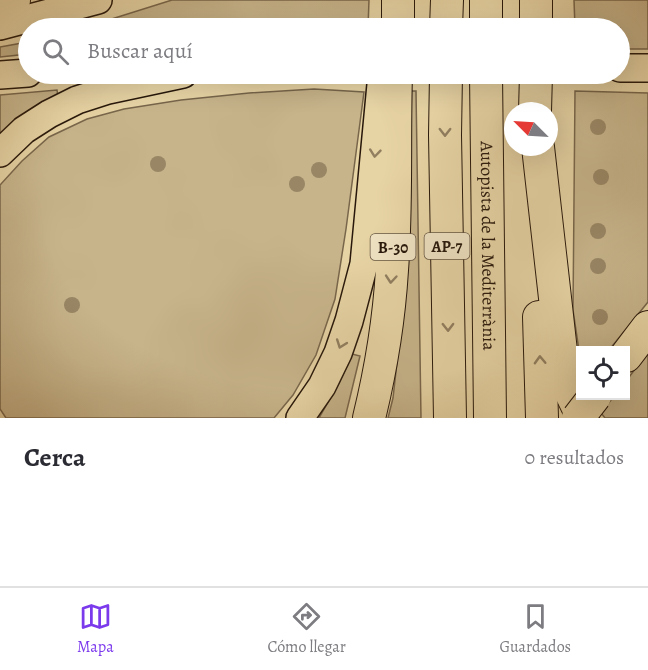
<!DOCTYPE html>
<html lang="es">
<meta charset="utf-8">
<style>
body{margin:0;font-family:Alegreya,serif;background:#f7f7f7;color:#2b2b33}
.controls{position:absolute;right:18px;bottom:18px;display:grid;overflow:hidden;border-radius:0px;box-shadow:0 6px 24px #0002}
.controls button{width:54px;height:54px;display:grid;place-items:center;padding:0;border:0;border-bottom:2px solid #e1e1e2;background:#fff;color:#2b2b33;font:30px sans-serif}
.compass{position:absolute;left:504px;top:102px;width:54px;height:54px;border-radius:50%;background:#fff;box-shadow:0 6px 24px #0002;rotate:294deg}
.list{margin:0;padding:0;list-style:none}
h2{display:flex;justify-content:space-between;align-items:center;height:78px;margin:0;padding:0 24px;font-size:26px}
h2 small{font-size:20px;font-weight:400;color:#7c7c81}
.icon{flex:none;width:33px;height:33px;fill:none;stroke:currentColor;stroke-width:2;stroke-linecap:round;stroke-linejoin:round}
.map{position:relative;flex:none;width:648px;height:418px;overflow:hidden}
.search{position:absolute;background:#fff;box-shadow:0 6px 24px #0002;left:18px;right:18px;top:18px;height:66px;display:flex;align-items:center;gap:15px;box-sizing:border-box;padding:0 21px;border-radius:33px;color:#7c7c81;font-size:22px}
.sheet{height:168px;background:#fff}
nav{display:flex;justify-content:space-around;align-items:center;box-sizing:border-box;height:84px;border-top:2px solid #e1e1e2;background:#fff;font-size:16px;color:#7c7c81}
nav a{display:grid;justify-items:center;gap:3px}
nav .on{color:#7c3aed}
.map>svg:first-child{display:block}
</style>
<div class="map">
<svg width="648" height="418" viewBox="0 0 648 418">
<rect width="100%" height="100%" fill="#e7d4a5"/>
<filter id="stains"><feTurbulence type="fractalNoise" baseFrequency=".00333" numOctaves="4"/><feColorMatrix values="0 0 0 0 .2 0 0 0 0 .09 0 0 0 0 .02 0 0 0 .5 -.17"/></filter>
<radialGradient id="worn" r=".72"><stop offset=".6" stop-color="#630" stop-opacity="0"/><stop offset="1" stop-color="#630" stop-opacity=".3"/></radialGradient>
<g fill="#c7b48b" stroke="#78664b" stroke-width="1.5">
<polygon points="172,0 369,0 368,28 83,28"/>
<polygon points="574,0 648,0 648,49 620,49 620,28 575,28"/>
<polygon points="28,42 28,54 0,57 0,47"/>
<polygon points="314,89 364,92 346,229 335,299 316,355 293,395 274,418 6,418 0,409 0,185 22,161 49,137 87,119 124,109 181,100 249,93"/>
<polygon points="57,90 58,97 0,139 0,95"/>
<polygon points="407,91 416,91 421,418 388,418 393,398 403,309"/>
<polygon points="575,91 648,93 648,302 609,350 580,350 580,357 573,310"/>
<polygon points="648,352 648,418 605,418 601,413 614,396 626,396 626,381"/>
<polygon points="352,354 360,356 345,418 319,418 339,383"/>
</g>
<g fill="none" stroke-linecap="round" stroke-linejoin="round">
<defs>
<g id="major">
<polyline points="0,26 98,0"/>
<polyline points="620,68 648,68"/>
<polyline points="0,75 28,73"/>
<polyline points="0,153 24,130 49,114 77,100 108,90 183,74"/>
<polyline points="300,418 322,386 338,353 349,321 364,264 382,74"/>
</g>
<g id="highway">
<polyline points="398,0 398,28"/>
<polyline points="0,7 14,0"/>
<polyline points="446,28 447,0"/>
<polyline points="486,28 486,0"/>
<polyline points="536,28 536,0"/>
<polyline points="446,74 445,135 450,418"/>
<path id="s1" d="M486,74L490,418"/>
<polyline points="535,111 536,74"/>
<polyline points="538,147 562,360 571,393 583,418"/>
<polyline points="539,317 542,418"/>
<polyline points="626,356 648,327"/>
<path d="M369,418C381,369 389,320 392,270C397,204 394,139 396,74"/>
</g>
</defs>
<use href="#major" stroke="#28180b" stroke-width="30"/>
<use href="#highway" stroke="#28180b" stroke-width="34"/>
<use href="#major" stroke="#e7d4a5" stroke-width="27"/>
<use href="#highway" stroke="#e7d4a5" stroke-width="32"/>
<defs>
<polyline id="highway-bridge" points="578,418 595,396"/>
</defs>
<use href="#highway-bridge" stroke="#28180b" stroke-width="34" stroke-linecap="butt"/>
<use href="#highway-bridge" stroke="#e7d4a5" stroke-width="32"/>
</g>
<g fill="#988665">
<circle cx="598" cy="127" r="8"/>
<circle cx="158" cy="164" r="8"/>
<circle cx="319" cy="170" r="8"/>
<circle cx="601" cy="177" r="8"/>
<circle cx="297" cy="184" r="8"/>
<circle cx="598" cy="231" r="8"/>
<circle cx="598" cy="266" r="8"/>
<circle cx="72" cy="305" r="8"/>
<circle cx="600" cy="317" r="8"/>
</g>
<defs><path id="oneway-chevron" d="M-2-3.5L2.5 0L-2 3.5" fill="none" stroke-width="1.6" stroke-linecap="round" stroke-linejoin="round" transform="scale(1.5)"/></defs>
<g stroke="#917f60">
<use href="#oneway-chevron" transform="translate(445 132) rotate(90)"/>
<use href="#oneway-chevron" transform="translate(375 153) rotate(96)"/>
<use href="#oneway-chevron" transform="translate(391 279) rotate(95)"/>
<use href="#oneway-chevron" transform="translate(448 327) rotate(89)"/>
<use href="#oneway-chevron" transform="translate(341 344) rotate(110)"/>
<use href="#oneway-chevron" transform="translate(540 360) rotate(-92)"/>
</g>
<g text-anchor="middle" stroke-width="4.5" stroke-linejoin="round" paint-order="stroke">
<g fill="#efe3c4" stroke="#645542" stroke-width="1.5">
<rect x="424.5" y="233" width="45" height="26" rx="4.5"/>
<rect x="370.5" y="234" width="45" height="26" rx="4.5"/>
</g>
<g font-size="16" font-weight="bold" fill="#28180b">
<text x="447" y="252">AP-7</text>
<text x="393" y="253">B-30</text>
</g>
<g font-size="18" fill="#28180b" stroke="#efe3c4">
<text dy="6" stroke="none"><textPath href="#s1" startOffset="172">Autopista de la Mediterrània</textPath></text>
</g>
</g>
<rect width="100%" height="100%" filter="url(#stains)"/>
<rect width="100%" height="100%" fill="url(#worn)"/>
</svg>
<div class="controls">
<button><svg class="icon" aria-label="locate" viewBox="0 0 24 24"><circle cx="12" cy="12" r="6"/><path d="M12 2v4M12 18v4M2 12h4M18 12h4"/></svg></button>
</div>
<svg class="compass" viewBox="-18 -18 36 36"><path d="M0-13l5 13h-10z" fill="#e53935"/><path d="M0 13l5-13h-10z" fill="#7c7c81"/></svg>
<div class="search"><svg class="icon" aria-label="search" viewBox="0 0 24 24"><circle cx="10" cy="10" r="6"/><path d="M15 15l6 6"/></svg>Buscar aquí</div>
</div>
<section class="sheet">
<h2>Cerca<small>0 resultados</small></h2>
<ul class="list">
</ul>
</section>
<nav>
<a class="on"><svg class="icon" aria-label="map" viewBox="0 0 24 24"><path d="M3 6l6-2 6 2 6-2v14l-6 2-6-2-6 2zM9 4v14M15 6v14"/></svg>Mapa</a>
<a><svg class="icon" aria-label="directions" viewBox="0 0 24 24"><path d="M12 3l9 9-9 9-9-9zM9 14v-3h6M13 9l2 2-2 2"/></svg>Cómo llegar</a>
<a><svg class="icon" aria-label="saved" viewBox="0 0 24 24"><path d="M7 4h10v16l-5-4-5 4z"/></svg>Guardados</a>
</nav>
